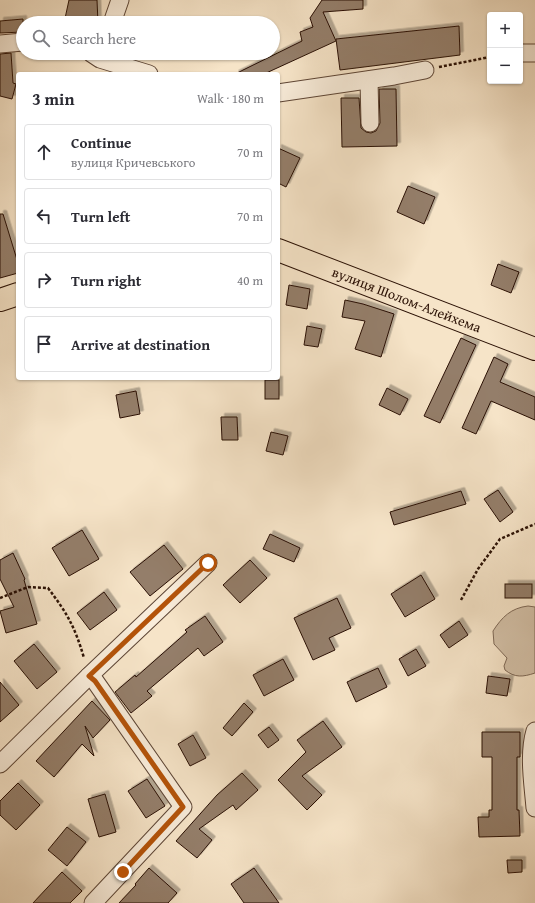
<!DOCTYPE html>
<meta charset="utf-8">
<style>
body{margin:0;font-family:"Gentium Book Plus",serif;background:#f2f2f3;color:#2b2b33}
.controls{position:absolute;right:12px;top:12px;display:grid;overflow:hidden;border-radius:4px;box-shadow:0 1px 3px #0004}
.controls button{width:36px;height:36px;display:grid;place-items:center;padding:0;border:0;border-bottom:1px solid #e1e1e2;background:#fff;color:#2b2b33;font:20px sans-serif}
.stop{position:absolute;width:12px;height:12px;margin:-9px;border:3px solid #b45309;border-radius:50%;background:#fff}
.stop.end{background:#b45309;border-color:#fff;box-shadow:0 1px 4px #0008}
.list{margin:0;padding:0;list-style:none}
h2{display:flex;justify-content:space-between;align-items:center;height:52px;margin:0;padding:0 16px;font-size:17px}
h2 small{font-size:13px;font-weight:400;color:#7c7c81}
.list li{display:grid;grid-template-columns:26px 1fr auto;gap:12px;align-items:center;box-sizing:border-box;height:56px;margin:0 8px 8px;padding:0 8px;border:1px solid #e1e1e2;border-radius:4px}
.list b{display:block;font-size:15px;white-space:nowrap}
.list p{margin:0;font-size:13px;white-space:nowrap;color:#7c7c81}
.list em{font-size:13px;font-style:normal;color:#7c7c81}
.icon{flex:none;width:22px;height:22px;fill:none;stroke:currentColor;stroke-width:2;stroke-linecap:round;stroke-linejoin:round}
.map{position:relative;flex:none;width:535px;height:903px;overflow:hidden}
.search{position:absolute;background:#fff;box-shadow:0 1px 3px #0004;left:16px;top:16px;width:264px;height:44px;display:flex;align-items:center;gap:10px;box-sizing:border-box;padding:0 14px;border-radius:22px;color:#7c7c81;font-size:15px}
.panel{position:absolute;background:#fff;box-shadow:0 1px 3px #0004;left:16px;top:72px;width:264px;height:308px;border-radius:4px}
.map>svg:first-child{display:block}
</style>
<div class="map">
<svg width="535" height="903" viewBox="0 0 535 903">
<defs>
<filter id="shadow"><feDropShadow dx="3.5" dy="-3.5" stdDeviation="0" flood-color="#0004"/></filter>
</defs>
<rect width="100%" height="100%" fill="#f6e4c8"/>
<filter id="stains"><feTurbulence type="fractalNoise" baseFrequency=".005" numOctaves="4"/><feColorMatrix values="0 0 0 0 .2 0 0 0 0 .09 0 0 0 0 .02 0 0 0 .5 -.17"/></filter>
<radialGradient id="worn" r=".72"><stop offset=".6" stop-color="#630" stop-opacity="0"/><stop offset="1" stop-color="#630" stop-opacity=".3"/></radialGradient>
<path fill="#d3c0a7" stroke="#7e6856" d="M528,606L535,607V673C523,677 515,678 505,670L504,666L507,658L494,644L493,631C502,617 511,608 528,606Z"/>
<g fill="#947e6a" stroke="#2a1004" filter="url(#shadow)">
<polygon points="69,0 97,0 98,23 64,23"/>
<polygon points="322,0 363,0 363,9 323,12 336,41 264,74 235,74 302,41 300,32 313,27 310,18"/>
<polygon points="23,19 23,32 0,33 0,21"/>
<polygon points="459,26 460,55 340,70 336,39"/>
<polygon points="11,53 13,83 16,84 12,99 0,96 0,54"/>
<polygon points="379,89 396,89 397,146 342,147 341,98 359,98 361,128 366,132 371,133 376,131 380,123"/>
<polygon points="278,148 300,158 286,187 278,183"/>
<polygon points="408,186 435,197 424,224 397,212"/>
<polygon points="0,214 3,214 18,263 18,273 0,278"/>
<polygon points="498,264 519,272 511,293 491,285"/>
<polygon points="289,285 310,289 307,309 286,305"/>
<polygon points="345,300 363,304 394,314 381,357 355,349 365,321 342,317"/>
<polygon points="307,326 322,329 318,347 304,345"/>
<polygon points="461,338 476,345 440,423 424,416"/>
<polygon points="494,357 508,364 500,382 535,397 535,420 491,401 476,434 462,428"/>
<rect x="265" y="380" width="14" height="19"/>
<polygon points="387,388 408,399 400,415 379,405"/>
<polygon points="136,391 140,414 120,418 116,395"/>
<polygon points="221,417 237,417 238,440 222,440"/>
<polygon points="271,432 288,436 283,455 266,451"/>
<polygon points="498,490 513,512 500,522 484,499"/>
<polygon points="461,491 466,504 394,525 390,512"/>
<polygon points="82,530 99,559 69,576 52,548"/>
<polygon points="270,534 300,548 294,562 263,549"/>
<polygon points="164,545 183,569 150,596 130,572"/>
<polygon points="13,553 25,579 24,580 37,624 6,633 0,611 14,607 0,579 0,560"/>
<polygon points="250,560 267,578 240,603 223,585"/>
<polygon points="421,575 435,599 405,617 391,594"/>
<rect x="505" y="584" width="27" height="14"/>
<polygon points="104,592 117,610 90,630 77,613"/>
<polygon points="337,598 351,628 329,638 335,650 313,660 294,618"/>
<polygon points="205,616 223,642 204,656 198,648 147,691 152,696 131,713 115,692 135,675 136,677 187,632 185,630"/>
<polygon points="459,621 468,635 449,648 440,635"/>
<polygon points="34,644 57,672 37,689 14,661"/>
<polygon points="416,649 426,666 408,676 399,659"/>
<polygon points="283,659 294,680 264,696 253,675"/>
<polygon points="378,668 387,687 356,702 347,682"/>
<polygon points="488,676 510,679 507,696 486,693"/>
<polygon points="0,682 19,705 0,722"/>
<polygon points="92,701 110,720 93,738 85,726 94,756 82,744 54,777 36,761"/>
<polygon points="244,703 253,712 232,736 223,728"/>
<polygon points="323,721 342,747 302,776 322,795 307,810 278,780 306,752 297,740"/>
<polygon points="269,727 279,740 268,748 258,735"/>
<polygon points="482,732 520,732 520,757 517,757 517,810 519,810 520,836 479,837 478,817 489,817 489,810 492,810 492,757 482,757"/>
<polygon points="193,735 206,758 190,766 178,744"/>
<polygon points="242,773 258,790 236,810 233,805 199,829 212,840 197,858 176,841 217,795"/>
<polygon points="147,779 165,806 146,818 128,791"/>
<polygon points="18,783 40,805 16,830 0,815 0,801"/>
<polygon points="105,794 116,832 99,837 88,799"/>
<polygon points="67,827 86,842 67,866 48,850"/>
<polygon points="507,860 522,860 522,872 508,873"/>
<polygon points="149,868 177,893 168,903 119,903 136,885 135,884"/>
<polygon points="254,868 279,903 244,903 231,884"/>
<polygon points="62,872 82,891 70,903 33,903"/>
</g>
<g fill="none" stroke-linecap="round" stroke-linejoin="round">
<defs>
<g id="minor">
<polyline points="112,23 120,0"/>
<polyline points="0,44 23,42"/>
<polyline points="91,53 100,59 149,74"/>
<polyline points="520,53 535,53"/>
<polyline points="369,80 370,123"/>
<polyline points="278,93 394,76 425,70"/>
<polyline points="89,676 95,681 183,807 93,903"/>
<path d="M535,731C528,755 533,783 535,808"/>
<polyline points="0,764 89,676 208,563"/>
</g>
<g id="major">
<path id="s1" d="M278,250L535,349"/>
<polyline points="0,300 18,294"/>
</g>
</defs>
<use href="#minor" stroke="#5d4535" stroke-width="19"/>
<use href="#major" stroke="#2a1004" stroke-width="24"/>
<g stroke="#2a1004" stroke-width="2.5" stroke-dasharray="3 2" stroke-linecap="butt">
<polyline points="439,67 490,57"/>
<path d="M0,598L28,587L48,588C67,613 75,627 84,658"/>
<polyline points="461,600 478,569 500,539 535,524"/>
</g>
<use href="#minor" stroke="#f9eddb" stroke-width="17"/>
<use href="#major" stroke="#f6e4c8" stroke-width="22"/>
</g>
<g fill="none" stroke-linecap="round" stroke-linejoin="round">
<polyline stroke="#b45309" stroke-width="5" points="123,872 183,807 95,681 89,676 208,563"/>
</g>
<g text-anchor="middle" stroke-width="3.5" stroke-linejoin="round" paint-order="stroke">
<g font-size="14" fill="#2a1004" stroke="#f9eddb">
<text dy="5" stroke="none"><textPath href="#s1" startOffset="138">вулиця Шолом-Алейхема</textPath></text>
</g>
</g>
<rect width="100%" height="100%" filter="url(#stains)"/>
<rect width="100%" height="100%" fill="url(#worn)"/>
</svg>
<div class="controls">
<button>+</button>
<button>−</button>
</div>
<div class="stop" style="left:208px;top:563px"></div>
<div class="stop end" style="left:123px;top:872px"></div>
<div class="search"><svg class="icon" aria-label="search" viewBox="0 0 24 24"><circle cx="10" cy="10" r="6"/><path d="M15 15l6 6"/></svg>Search here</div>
<section class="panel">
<h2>3 min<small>Walk · 180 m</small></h2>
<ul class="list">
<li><svg class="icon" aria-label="ahead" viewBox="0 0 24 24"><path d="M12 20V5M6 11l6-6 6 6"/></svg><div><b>Continue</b><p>вулиця Кричевського</p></div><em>70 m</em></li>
<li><svg class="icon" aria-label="left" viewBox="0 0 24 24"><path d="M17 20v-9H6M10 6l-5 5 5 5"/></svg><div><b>Turn left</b></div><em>70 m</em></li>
<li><svg class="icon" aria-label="right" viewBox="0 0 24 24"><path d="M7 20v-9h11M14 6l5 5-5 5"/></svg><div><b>Turn right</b></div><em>40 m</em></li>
<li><svg class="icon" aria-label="arrive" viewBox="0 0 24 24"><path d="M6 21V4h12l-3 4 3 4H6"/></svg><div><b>Arrive at destination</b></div></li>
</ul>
</section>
</div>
